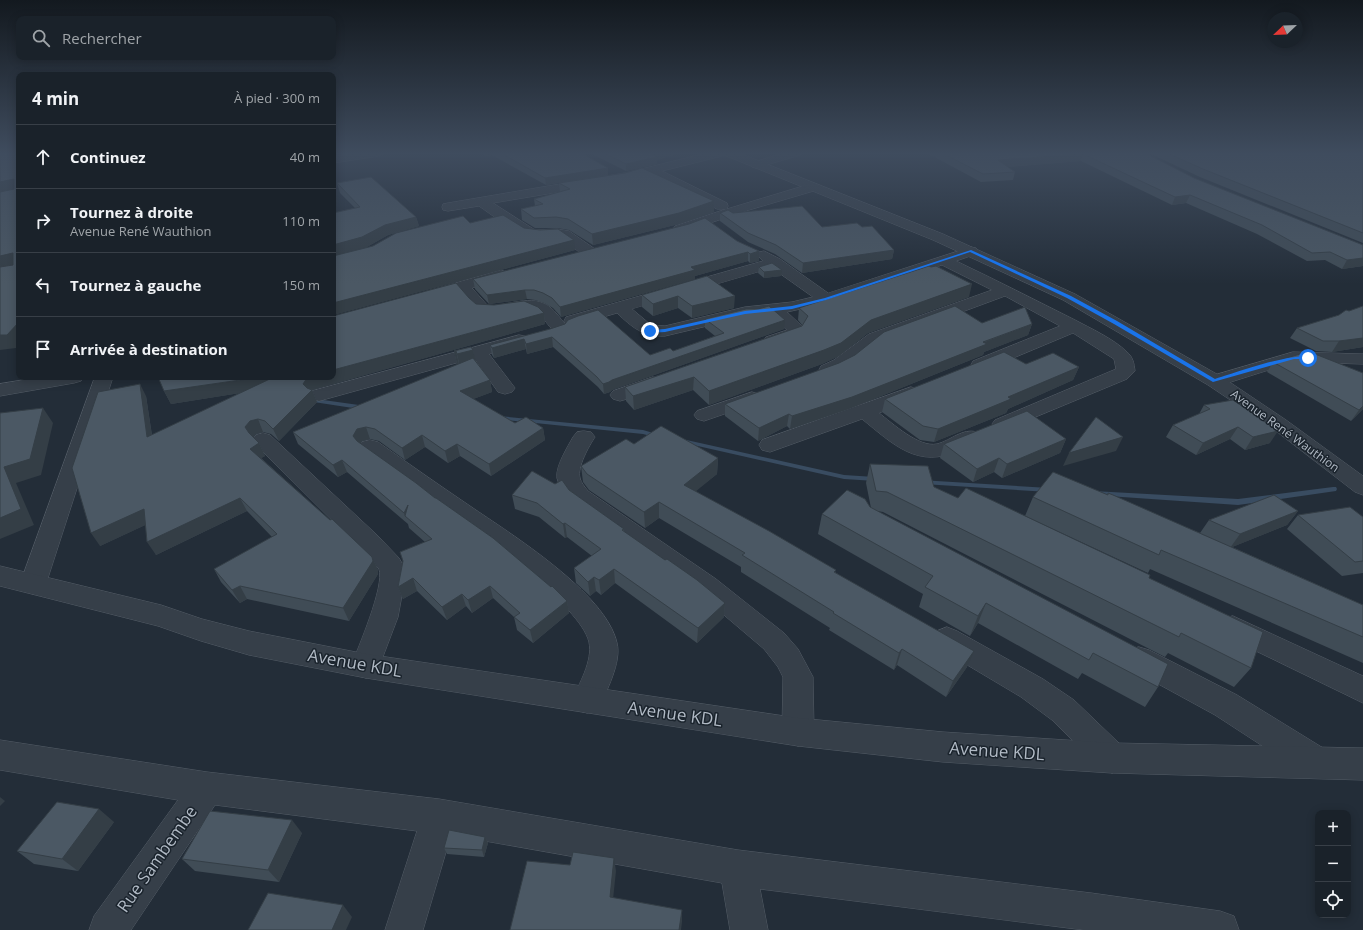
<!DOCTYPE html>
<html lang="fr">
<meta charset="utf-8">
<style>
body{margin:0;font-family:"Open Sans",sans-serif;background:#272f36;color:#f1f3f6}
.controls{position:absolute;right:12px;bottom:12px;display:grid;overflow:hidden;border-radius:8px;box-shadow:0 2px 10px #0003}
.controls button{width:36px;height:36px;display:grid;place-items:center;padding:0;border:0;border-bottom:1px solid #383f47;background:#1a222a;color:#f1f3f6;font:20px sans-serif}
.compass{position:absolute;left:1267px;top:12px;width:36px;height:36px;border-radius:50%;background:#1a222a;box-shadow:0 2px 10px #0003;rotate:247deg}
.stop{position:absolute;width:12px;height:12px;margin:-9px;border:3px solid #1a73e8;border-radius:50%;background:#fff}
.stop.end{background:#1a73e8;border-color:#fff;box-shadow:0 1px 4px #0008}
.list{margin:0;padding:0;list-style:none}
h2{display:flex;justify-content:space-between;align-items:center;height:52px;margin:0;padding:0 16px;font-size:17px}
h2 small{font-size:13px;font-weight:400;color:#9fa4a8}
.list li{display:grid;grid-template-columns:26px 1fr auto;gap:12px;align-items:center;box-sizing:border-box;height:64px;padding:0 16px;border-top:1px solid #383f47}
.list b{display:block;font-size:15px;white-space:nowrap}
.list p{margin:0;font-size:13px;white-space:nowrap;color:#9fa4a8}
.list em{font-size:13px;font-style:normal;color:#9fa4a8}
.icon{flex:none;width:22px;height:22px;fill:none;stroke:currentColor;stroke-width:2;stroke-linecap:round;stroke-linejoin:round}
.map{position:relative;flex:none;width:1363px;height:930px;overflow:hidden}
.search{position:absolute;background:#1a222a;box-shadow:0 2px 10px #0003;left:16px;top:16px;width:320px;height:44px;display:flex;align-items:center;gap:10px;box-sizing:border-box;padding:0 14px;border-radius:8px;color:#9fa4a8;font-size:15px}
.panel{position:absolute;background:#1a222a;box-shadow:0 2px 10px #0003;left:16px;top:72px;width:320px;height:308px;border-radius:8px}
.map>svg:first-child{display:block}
</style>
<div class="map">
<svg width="1363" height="930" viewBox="0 0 1363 930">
<rect width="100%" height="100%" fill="#232d38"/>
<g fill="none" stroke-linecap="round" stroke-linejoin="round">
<g fill="#394c61" fill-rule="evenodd">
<polygon points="309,398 366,406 369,408 366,410 307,401 306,400"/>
<polygon points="499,416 643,430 660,435 661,436 658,438 643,434 497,419 496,418"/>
<polygon points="682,439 844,475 875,477 879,479 875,481 844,479 680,442 679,441"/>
<polygon points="920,480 1049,488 1053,490 1049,492 923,484 920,484 919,482"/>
<polygon points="1333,487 1336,487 1337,489 1336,491 1238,505 1093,495 1089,493 1093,491 1238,499"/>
</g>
<defs>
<g id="minor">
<polygon points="354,153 384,153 379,156 333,163 333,157"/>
<path d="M707,153H727L726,155L662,171L727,203L728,206L727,209L813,183L817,184L819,187L817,190L749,210L680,233L675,232L673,229L675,226L726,209H717L650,174L625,181L493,203L535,230L557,229L569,231L595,249L597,252L595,255C580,259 572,243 560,238C554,235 538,240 529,238C519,235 489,213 479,206L448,211L443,210L442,207L443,204L448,203L625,173Z"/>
<polygon points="783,153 801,153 800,155 756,168 752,167 750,165 752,163"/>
<path d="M971,247L976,248L978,251L976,254L956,261C996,280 1035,300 1075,320C1090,328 1114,339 1127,352C1133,357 1134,363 1135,371L1127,379L1009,428L1002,430L995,428L992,424L995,420L1116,369L1114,359L1073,333L987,369L980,371L973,369L971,365L973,361L1060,326L1005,296L881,342L841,371L828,376L821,374L819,370L821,366L834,360L869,334L992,290L942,265L832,302L787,312L805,329L800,337L772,346L766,345L763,341L766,337L787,330L769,314L745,317L665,336C643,337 632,327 617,313L572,326L566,325L569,328L566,332C547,336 548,315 532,310C516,306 491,323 477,313C470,308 464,298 459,292L430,300L424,298L422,295L424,292L501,270L506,272L509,275L506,278L472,288L488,306C509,306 531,293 550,307C556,312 560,318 565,324L564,321L566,317L763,261L757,255L759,252L764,251L780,259L828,293ZM772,268L813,297L792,302L745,307L665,326L651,325L632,309Z"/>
<polygon points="519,335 525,336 528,340 525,344 489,354 515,388 512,392 505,394 498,392 474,358 319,401 312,399 309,395 312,391"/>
<polygon points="1293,352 1363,354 1363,364 1294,362 1215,387 1208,385 1205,381 1208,377"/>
<polygon points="41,377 83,377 81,381 74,383 0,396 0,384"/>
<polygon points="95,377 113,377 46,584 42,591 33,594 24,591 20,584"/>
<polygon points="653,377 660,379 663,383 660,387 627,399 620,401 613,399 610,395 613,391"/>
<path d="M911,387L918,389L921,393L918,397L879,413C892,423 919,448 937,444C952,440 962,428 977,432L981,437C976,444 967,446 960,450C918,470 893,444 862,419L770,452L762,450L759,445L762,440Z"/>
<polygon points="752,392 759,394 762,398 759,402 704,421 697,419 694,415 697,411"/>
<path d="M584,431L591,432L595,437C589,446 577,467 580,478C581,483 585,487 588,491L716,579L784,633L798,649L813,677L814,732L809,742L798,746L787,742L782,732L783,677L778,667L764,649L698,593L572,503C567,495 559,487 557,478C555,467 568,446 573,437L577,432Z"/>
<path d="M263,433L270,435L377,535L399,558L403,565L406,573L398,617L376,675L366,678L356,675L351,666C358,648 385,586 379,569L359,547L256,445L252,440L256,435Z"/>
<path d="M370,440L378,442C409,464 439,485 470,506C511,534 606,593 617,643C622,662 606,692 598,710L587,713L576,710L572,700C579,684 593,661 589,642C580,605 484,540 451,516C422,495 392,473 362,452L359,447L362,442Z"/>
<polygon points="1233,616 1363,676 1363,703 1223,635 1219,627 1223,619"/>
<polygon points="947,627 957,631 1043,679 1074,700 1123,747 1128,758 1123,769 1112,773 1101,769 1052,720 1021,697 937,647 933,639 937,631"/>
<polygon points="1139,647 1149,650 1237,695 1328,751 1332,762 1328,773 1316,777 1304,773 1215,715 1129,668 1125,659 1129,650"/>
<polygon points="0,740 207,772 439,799 738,850 1091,893 1220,911 1234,916 1239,930 1084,930 760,889 768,930 730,930 722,883 451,835 423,930 385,930 417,831 215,805 131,930 89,930 94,916 178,800 0,770"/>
</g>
<g id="tertiary">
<polygon points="723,153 739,153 943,234 1075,294 1222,377 1286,420 1363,476 1363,495 1355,492 1272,428 1208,385 1063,300 933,240 724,155"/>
<polygon points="0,566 161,605 202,619 249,631 366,654 798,718 943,732 1112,743 1363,748 1363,780 1112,773 943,762 798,746 366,678 249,655 201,641 158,626 0,586"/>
</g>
</defs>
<use href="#minor" stroke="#545d67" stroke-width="1"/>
<use href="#tertiary" stroke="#545d67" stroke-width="1"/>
<use href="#minor" fill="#363f49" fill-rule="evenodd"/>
<use href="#tertiary" fill="#363f49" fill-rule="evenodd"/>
</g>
<g fill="#404c56">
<polygon points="481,153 581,153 608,168 608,175 714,201 714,212 679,224 593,245 569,230 557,228 535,228 522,220 521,209 535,206 534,199 560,192 559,183 546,185 492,155 485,156"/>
<polygon points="590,153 680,153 657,160 657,164 626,171"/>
<polygon points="927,153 1145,153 1194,178 1363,245 1363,266 1342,269 1325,260 1307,261 1257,234 1186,203 1172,205 1081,161 1007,167 1015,172 1013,180 981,182"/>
<polygon points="1149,153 1363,153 1363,243 1200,177"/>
<polygon points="337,183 416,217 419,226 388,235 365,248 354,251 470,223 524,228 575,250 333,315 333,213 355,208 340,193"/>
<polygon points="720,213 733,213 822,227 862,227 894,250 892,259 802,273 775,254 748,242 720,221"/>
<polygon points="737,241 759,251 759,261 750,263 748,261 695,276 695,279 561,317 553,308 544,303 535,300 527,299 489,304 475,289 473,279"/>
<polygon points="759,267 781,276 764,278 758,273"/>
<polygon points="707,276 734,308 692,318 678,308 653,316 642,307 642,295"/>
<polygon points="969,297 868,333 839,356 822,364 709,405 693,390 634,410 626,401 625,387 802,326 802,325 798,320 799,308"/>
<polygon points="469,298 476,304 544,313 545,324 312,390 317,402 279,441 271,434 263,432 256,434 253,437 259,443 265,456 261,458 330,520 372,557 378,570 378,574 349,621 247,599 240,603 221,582 214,569 272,537 247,511 156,555 145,525 100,546 146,396 152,435 240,393 171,404 164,391"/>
<polygon points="1363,306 1363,347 1332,352 1316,351 1290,338 1297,328 1339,315"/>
<polygon points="705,319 784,329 612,390 610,392 604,394 598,387 553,347 527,354 526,349 494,358 492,355 490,345 550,329 650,355 673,351 715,336 705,328"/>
<polygon points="982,323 1032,324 1028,335 984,352 983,355 849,409 790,429 787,426 758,441 725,416 725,404"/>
<polygon points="471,347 473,350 475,362 490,380 492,392 473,399 515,423 526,417 543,428 545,440 491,476 460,456 448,463 425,447 405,460 379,441 370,439 362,441 360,444 416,483 435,498 436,498 493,538 551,587 552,586 567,601 569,613 533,643 517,630 514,617 493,598 472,613 466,606 447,620 417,591 403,599 398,587 403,561 400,552 425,542 409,528 408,524 347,472 338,477 298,444 293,432 459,364 457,364 454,351"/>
<polygon points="1273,362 1363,373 1363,409 1351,421 1267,372"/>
<polygon points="1026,364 1079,367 1073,380 1008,409 1006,413 934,442 920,440 882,412 885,399"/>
<polygon points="1204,405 1270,443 1245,450 1230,439 1196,455 1166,437 1173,425 1199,414"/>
<polygon points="1066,439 1060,453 1002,478 994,472 973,482 940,458 944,444"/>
<polygon points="634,444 718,458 717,474 695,491 836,570 835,572 967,667 946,697 897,665 894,670 829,630 830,628 741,572 741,567 659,518 645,528 589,490 583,482 581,466"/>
<polygon points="870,464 934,487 958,498 1149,578 1251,668 1234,687 1168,653 1165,657 883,512 877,511 1158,687 1145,707 1082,673 1078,679 978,623 970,636 919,607 923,594 818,534 822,514 870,507 871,508 866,483"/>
<polygon points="555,484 569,490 624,529 624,532 725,603 724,617 697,643 615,583 601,595 596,591 590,596 576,583 574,568 592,556 567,537 565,538 539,517 515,509 512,495"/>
<polygon points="1107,495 1200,533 1209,520 1298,511 1287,525 1232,547 1363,605 1363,663 1150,569 1148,573 1025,516 1033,497"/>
<polygon points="1298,515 1363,517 1363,573 1342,576 1287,529"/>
<polygon points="114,822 78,871 34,864 17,851"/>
<polygon points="302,833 279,882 195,871 182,859"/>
<polygon points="485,837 488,843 484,857 447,854 444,848"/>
</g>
<g fill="#343e46">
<polygon points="485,153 492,153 492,155 485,156"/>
<polygon points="653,153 680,153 657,160 657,164 626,171 626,164"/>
<polygon points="1083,154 1081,161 996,168 998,160"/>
<polygon points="608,168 608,175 546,185 545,178"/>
<polygon points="14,179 19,188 0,194 0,182"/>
<polygon points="1190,195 1186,203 1172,205 1175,197"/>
<polygon points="714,201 714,212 679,224 593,245 592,234"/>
<polygon points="416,217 419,226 388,235 365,248 333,256 333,245 385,225"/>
<polygon points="574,240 575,250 333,315 333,303"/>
<polygon points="894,250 892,259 802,273 803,263"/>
<polygon points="759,251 759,261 750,263 750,254"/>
<polygon points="748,252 748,261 695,276 695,279 561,317 560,307 691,267"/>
<polygon points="13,253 19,263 0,270 0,256"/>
<polygon points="1363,258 1363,266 1342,269 1347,260"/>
<polygon points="782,270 781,276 764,278 764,272"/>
<polygon points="972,284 969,297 868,333 839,356 822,364 709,405 709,391 871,320"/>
<polygon points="525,290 527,299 489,304 487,295"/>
<polygon points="678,296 678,308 653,316 653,304"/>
<polygon points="735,296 734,308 692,318 692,306"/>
<polygon points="544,313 545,324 312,390 317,402 279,441 273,429 307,378 333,377 333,370"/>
<polygon points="785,320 784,329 612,390 610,392 604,394 603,384 612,380"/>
<polygon points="19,322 19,346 18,345 16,348 0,350 0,335"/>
<polygon points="1032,324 1028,335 984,352 983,355 849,409 790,429 792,416"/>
<polygon points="552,337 553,347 527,354 526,344"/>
<polygon points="1363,338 1363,347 1332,352 1339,341"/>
<polygon points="524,339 526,349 494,358 492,348"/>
<polygon points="473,350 476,363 460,367 457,354"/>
<polygon points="454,351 456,351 459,364 457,364"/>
<polygon points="1079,367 1073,380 1008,409 1006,413 934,442 938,429 1008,397"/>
<polygon points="261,377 281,377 285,386 171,404 164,391"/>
<polygon points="694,377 693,390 634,410 633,396"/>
<polygon points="490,380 492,392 463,403 460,391"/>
<polygon points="140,384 146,396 154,450 147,437"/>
<polygon points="1363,406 1363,409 1351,421 1359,410"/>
<polygon points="43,408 53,423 41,475 16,483 34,525 0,539 0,518 4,467"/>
<polygon points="789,414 787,426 758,441 759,428"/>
<polygon points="258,419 263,432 256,434 251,439 245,427 250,421"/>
<polygon points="366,427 370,439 362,441 358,448 353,436 357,429"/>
<polygon points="1238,427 1230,439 1196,455 1203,443"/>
<polygon points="543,428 545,440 491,476 489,464"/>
<polygon points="1278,431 1270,443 1245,450 1253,437"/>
<polygon points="422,435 425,447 405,460 402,448"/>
<polygon points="1123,437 1116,451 1063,466 1069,453"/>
<polygon points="1066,439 1060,453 1002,478 1007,464"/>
<polygon points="259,443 265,456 256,461 250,449"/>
<polygon points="457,444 460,456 448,463 445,451"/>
<polygon points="718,458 717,474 684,501 684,485"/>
<polygon points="999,458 994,472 973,482 977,469"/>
<polygon points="342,460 347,472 338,477 333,465"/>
<polygon points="240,498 247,511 156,555 147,542"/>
<polygon points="659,502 659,518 645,528 644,512"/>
<polygon points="408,505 405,516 408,525 404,513"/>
<polygon points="144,509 152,522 100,546 91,533"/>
<polygon points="1298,511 1287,525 1230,548 1240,534"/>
<polygon points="565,523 567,537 565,538 563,524"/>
<polygon points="372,557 378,570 378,574 349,621 343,608"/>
<polygon points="614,569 615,583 601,595 599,580"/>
<polygon points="594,577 596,591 590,596 588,582"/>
<polygon points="413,578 417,591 403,599 398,587"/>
<polygon points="240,586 247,599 240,603 232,590"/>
<polygon points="490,586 493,598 472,613 468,600"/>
<polygon points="462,594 466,606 447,620 442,607"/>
<polygon points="567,601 569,613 533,643 530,630"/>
<polygon points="725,603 724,617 697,643 698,628"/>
<polygon points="986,603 978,623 970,636 978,616"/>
<polygon points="902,649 897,665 894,670 899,653"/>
<polygon points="974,651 967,667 946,697 953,681"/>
<polygon points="0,797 5,801 0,806"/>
<polygon points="99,809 114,822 78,871 62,859"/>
<polygon points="292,820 302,833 279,882 268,870"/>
<polygon points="485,837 488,843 484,857 482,850"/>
<polygon points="614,858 616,871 612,909 610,897"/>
<polygon points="343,905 352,917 346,930 332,930"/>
<polygon points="682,910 682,922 681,930 679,930"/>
</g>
<g fill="#4b5864" stroke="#343e46">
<polygon points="0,153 19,153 19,322 7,335 0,335 0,267 13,265 13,253 0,256 0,192 14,189 14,179 0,182"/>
<polygon points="501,153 581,153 608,168 545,178"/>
<polygon points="604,153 653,153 651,154 657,157 626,164"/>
<polygon points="942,153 1145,153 1194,178 1363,245 1363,258 1347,260 1330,252 1312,253 1262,225 1190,195 1175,197 1083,154 998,160 1015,172 983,174"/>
<polygon points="1167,153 1363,153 1363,233 1203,169"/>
<polygon points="642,168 714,201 679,213 592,234 568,219 556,217 534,218 521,209 543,204 534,199 570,189 559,183 625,173"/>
<polygon points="371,177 416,217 385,225 362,237 333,245 333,213 360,207 337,183"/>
<polygon points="802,206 822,227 857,223 862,227 872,226 894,250 803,263 776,245 748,233 720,213 728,210 733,213"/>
<polygon points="503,215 524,228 540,230 558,229 574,240 333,303 333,256 373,246 396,233 463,216 470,223"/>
<polygon points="705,218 737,241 759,251 750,254 748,252 691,267 695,270 560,307 552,298 543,293 534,290 525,290 487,295 473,279 689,224"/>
<polygon points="772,263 782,270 764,272 759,267"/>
<polygon points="929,266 931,267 936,266 972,284 871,320 841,343 824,350 709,391 694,377 633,396 625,387 802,326 808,316 799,308"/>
<polygon points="707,276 735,296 692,306 678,296 653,304 642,295"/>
<polygon points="456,283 469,298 476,304 494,305 524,301 538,307 544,313 333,370 333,316"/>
<polygon points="769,306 785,320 612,380 609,382 603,384 597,377 552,337 526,344 524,339 492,348 490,345 550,329 565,324 568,320 578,316 598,310 650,355 670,348 673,351 724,333 705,319 746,309 758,309"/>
<polygon points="955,306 982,323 1025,307 1032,324 983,342 987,344 852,397 792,416 789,414 759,428 725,404 839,363 855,355 884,332"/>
<polygon points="1363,306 1363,338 1339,341 1323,341 1297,328 1339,315 1346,310 1349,311"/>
<polygon points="471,347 473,350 457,354 456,351 454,351"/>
<polygon points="1004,352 1026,364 1053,353 1079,367 1008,397 1011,399 938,429 923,426 885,399"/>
<polygon points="1300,354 1315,354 1363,373 1363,406 1359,410 1273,362"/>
<polygon points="473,358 490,380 460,391 515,423 526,417 543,428 489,464 457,444 445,451 422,435 402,448 375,429 366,427 357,429 353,436 357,441 416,483 435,498 436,498 493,538 551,587 552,586 567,601 530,630 514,617 520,613 490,586 468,600 462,594 442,607 413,578 398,587 403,561 400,552 432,539 405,516 408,505 404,513 342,460 333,465 293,432"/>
<polygon points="158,377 261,377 164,391"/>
<polygon points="274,377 309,377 307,378 303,384 307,388 312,390 273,429 265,421 258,419 250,421 245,427 249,433 259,443 250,449 330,520 332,519 372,557 373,561 343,608 240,586 232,590 214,569 277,534 240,498 147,542 144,509 91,533 72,468 98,392 140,384 147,437"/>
<polygon points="1233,400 1278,431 1253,437 1238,427 1203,443 1173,425 1210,409 1204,405"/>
<polygon points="43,408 30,459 4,467 21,509 0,518 0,413"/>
<polygon points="1027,411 1066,439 1007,464 999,458 977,469 944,444"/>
<polygon points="1096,417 1123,437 1069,453"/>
<polygon points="661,426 718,458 684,485 769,531 836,570 834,572 974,651 953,681 902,649 899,653 833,613 834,612 742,555 745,553 659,502 644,512 587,474 581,466 626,439 634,444"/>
<polygon points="870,464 928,466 934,487 958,498 966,488 1150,575 1149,578 1263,632 1251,668 1181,633 1179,637 887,492 876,491"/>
<polygon points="532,471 555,484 562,480 569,490 624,529 622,530 665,560 667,559 697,580 725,603 698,628 614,569 599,580 594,577 588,582 574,568 601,549 565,523 563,524 537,503 512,495"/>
<polygon points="1053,472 1108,495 1108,493 1113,495 1363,605 1363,637 1161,550 1159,555 1033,497"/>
<polygon points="847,490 865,499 870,507 1168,664 1158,687 1093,653 1089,660 986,603 978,616 925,587 933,576 822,514"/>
<polygon points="1274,495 1298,511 1240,534 1209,520"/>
<polygon points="1350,507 1363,517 1363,561 1355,562 1298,515"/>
<polygon points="57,802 99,809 62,859 17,851"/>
<polygon points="210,811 292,820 268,870 182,859"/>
<polygon points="449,830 485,837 482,850 444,848"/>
<polygon points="573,852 614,858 610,897 682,910 679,930 510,930 527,861 570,865"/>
<polygon points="268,893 343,905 332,930 248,930"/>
</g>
<linearGradient id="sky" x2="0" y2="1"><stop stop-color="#13191f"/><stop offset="0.54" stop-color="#3f4c5e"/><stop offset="1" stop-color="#3f4c5e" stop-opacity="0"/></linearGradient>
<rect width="1363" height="284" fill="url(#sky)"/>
<path fill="#1a73e8" d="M971,250L1071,296L1117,321L1215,379C1232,374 1298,350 1310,358L1308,359H1294L1213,382L1114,324L1067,298L970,252L826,300L792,309L745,314L665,332L650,333L647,331L650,330L665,329L745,311L792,306L825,298Z"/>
<g text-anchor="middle" stroke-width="3" stroke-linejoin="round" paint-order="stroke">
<g font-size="12" fill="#b1bac5" stroke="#1b242d">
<text transform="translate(1285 431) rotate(36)" y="4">Avenue René Wauthion</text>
</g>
<g font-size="17" fill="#b1bac5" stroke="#1b242d">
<text transform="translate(355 663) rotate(10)" y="6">Avenue KDL</text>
<text transform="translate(675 714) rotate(8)" y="6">Avenue KDL</text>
<text transform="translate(997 751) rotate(4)" y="6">Avenue KDL</text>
<text transform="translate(157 859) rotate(-55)" y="6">Rue Sambembe</text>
</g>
</g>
</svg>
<div class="controls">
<button>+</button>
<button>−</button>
<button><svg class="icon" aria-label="locate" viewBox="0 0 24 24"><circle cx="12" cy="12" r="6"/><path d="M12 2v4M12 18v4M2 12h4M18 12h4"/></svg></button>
</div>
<svg class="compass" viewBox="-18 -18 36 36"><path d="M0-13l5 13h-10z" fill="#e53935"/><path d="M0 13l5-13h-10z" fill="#9fa4a8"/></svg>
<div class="stop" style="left:1308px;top:358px"></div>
<div class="stop end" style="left:650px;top:331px"></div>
<div class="search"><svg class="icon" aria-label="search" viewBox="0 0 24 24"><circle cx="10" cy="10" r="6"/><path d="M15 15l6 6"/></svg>Rechercher</div>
<section class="panel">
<h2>4 min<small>À pied · 300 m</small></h2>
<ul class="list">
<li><svg class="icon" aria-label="ahead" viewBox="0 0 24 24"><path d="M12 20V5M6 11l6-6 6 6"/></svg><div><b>Continuez</b></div><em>40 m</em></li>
<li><svg class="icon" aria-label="right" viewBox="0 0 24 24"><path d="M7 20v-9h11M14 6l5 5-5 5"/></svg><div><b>Tournez à droite</b><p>Avenue René Wauthion</p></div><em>110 m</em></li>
<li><svg class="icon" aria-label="left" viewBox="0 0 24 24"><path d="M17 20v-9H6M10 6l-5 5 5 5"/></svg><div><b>Tournez à gauche</b></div><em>150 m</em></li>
<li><svg class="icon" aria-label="arrive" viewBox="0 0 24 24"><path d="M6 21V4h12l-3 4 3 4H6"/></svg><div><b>Arrivée à destination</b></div></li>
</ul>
</section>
</div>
